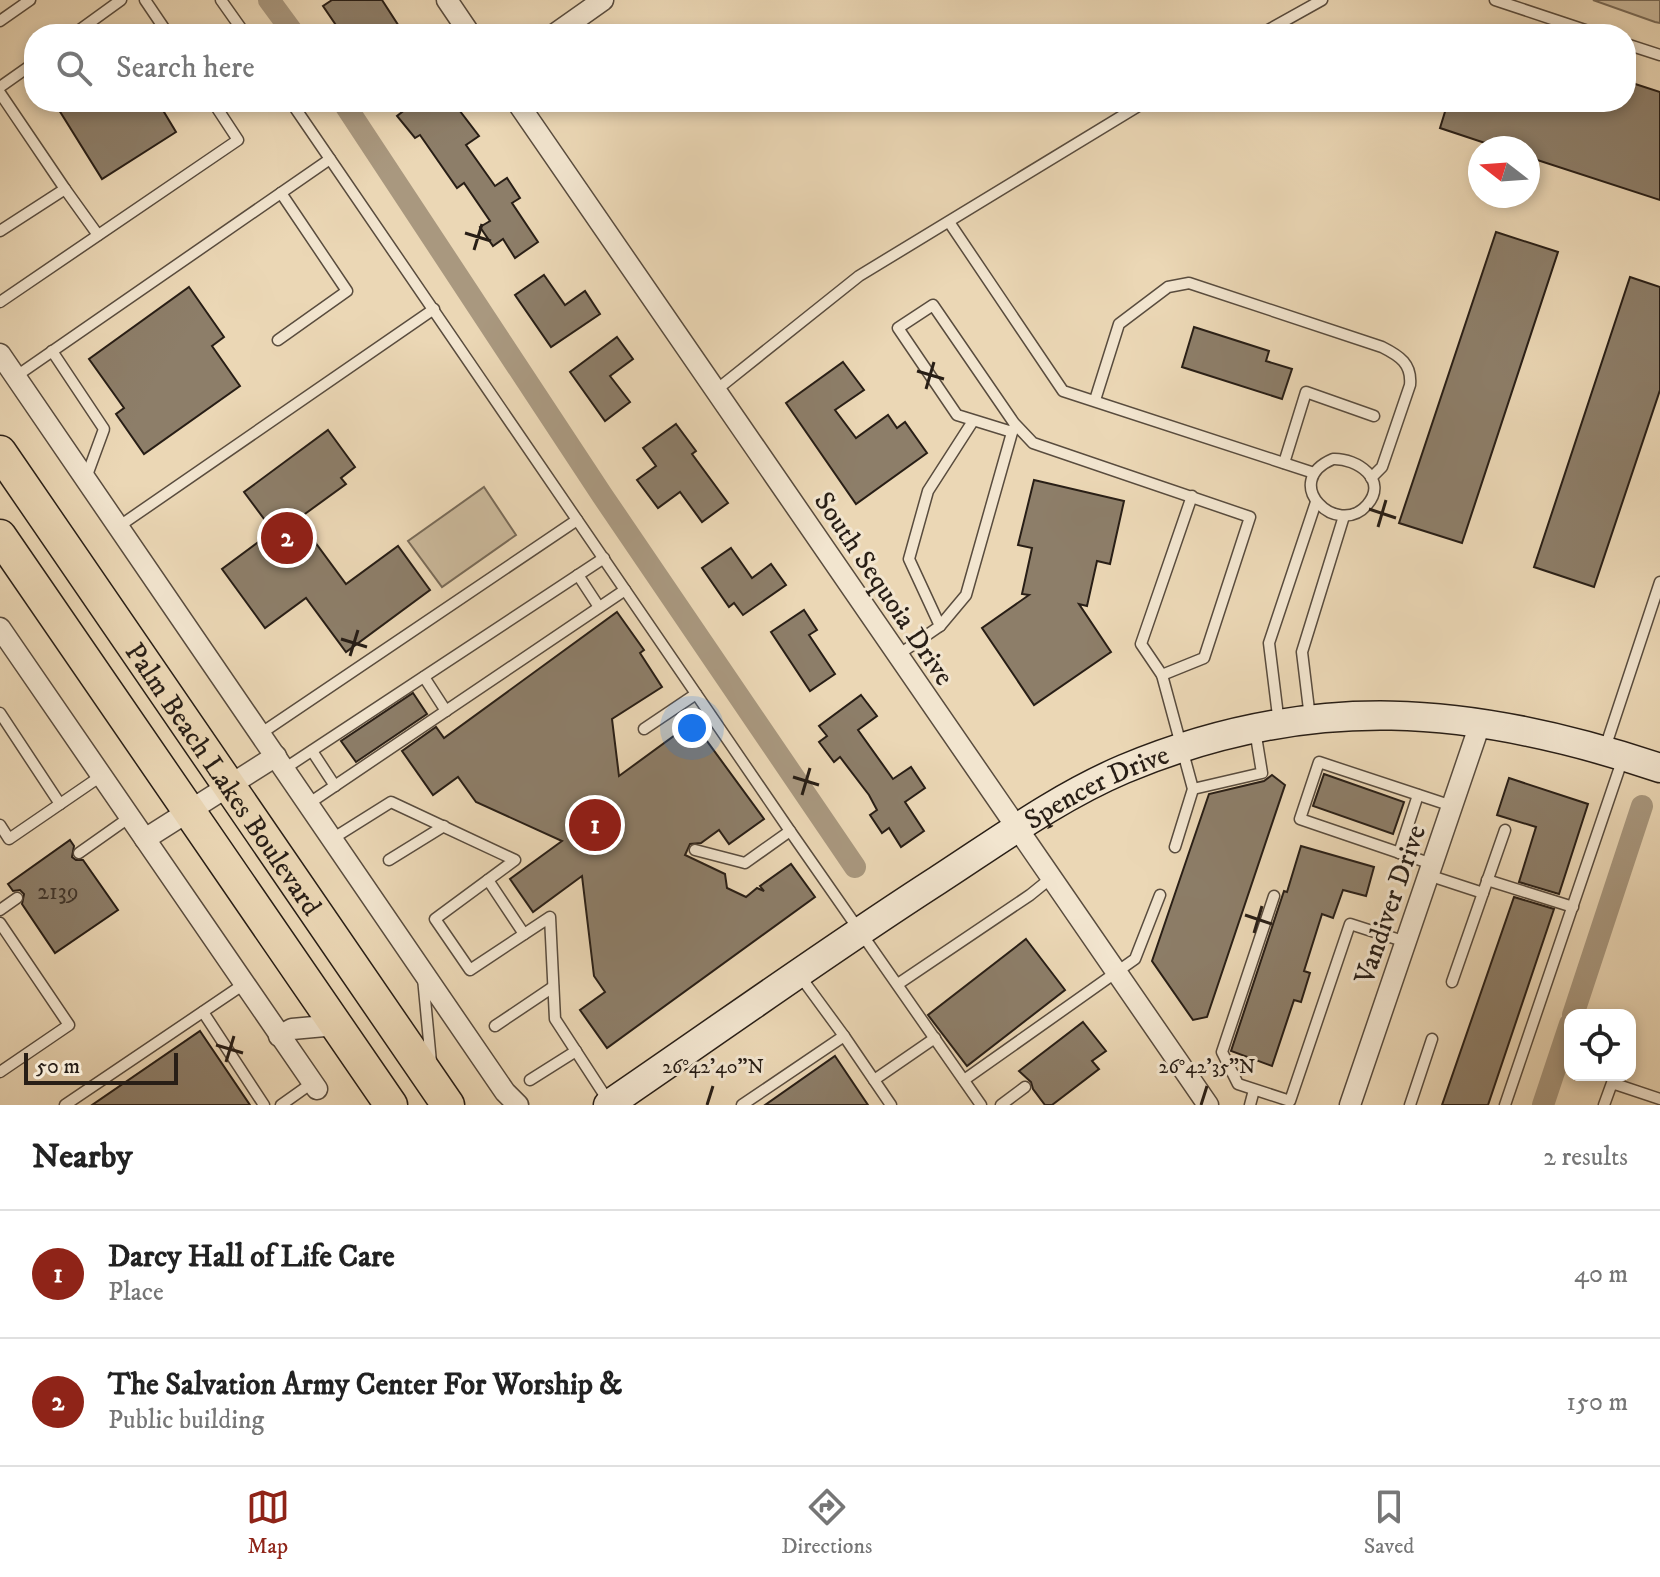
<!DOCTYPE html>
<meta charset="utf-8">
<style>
body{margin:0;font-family:"IM FELL DW Pica",serif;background:#f6f6f6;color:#222}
.controls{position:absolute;right:24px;bottom:24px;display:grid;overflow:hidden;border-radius:16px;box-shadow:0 4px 12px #0003}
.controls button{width:72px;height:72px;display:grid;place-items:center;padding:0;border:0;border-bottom:2px solid #e0e0e0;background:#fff;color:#222;font:40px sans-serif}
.compass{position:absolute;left:1468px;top:136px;width:72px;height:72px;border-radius:50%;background:#fff;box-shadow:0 4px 12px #0003;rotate:287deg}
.scale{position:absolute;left:24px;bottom:20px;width:154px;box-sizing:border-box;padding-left:8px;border:4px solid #281e16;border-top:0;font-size:22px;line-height:28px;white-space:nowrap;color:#281e16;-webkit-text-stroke:6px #f2e5cf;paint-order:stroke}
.you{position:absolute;left:692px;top:728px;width:28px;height:28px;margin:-20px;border:6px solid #fff;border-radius:50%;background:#1a73e8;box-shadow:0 0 0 12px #1a73e833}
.badge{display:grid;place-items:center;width:52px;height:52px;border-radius:50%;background:#8f2418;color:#fff;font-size:26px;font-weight:700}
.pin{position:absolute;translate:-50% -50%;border:4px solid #fff;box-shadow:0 2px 8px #0006}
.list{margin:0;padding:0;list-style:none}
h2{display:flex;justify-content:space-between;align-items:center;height:104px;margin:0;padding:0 32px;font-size:34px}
h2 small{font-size:26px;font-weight:400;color:#767676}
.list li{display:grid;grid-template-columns:52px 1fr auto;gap:24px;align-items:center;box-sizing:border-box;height:128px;padding:0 32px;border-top:2px solid #e0e0e0}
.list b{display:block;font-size:30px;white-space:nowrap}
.list p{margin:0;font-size:26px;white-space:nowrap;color:#767676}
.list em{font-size:26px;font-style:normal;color:#767676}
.icon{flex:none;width:44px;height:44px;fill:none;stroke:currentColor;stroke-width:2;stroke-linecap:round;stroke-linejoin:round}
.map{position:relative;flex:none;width:1660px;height:1105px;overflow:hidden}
.search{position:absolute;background:#fff;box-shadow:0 4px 12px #0003;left:24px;right:24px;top:24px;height:88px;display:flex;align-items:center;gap:20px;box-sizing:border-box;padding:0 28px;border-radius:32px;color:#767676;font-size:30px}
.sheet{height:360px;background:#fff}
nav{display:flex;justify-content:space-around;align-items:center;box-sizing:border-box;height:112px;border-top:2px solid #e0e0e0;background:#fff;font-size:22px;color:#767676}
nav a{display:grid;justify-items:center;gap:4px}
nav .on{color:#8f2418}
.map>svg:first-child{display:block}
</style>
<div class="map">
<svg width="1660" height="1105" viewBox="0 0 1660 1105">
<rect width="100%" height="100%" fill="#ebd7b5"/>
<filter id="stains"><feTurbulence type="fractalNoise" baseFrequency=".0025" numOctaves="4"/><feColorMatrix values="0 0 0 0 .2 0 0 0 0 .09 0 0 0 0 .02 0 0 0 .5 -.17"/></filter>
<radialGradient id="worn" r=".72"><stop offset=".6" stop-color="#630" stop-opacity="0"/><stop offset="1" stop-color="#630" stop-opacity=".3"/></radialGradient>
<g fill="#cab89a" stroke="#796b58" stroke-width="2">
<polygon points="1593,0 1660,0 1660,23 1655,22"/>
<polygon points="484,487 516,535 442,587 408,541"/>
</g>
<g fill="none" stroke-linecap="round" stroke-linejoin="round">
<g stroke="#a9987f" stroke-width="22">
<polyline points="269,0 294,34"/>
<polyline points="343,102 602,495 855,867"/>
<polyline points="1573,1015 1642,806"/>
<polyline points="1543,1105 1570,1024"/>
</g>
</g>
<g fill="#8d7e69" stroke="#281e16" stroke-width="2">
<polygon points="332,0 382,0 404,34 342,34 323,6"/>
<polygon points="1626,81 1660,92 1660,200 1528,157 1528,148 1500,148 1440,128 1448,102 1626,102"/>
<polygon points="54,102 158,102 176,132 102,179"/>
<polygon points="415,102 453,102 479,136 466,145 495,186 507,178 520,198 512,203 538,242 515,258 503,239 493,246 480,227 490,221 464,183 457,188 420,135 415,138 397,116"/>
<polygon points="1496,232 1558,252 1462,543 1399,523"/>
<polygon points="544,275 565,305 585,291 600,314 551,347 515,295"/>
<polygon points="1630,277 1660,287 1660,390 1594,587 1534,567"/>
<polygon points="189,287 224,337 212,346 240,386 144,454 116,414 124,408 89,359"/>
<polygon points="1194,327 1269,351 1266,361 1292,369 1282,399 1182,367"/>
<polygon points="617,337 633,359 610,376 630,402 605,421 570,372"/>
<polygon points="843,362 864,390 835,410 856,438 888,415 897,428 905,422 927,453 856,504 786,403"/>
<polygon points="676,424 696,451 692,454 728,503 702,522 680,492 658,508 637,480 656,466 643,448"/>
<polygon points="328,430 355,467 341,478 346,484 298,519 346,584 398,546 430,590 346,652 306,598 265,628 222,569 273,531 244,492"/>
<polygon points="1034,480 1124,501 1110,564 1097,561 1087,606 1079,604 1111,652 1034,705 982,628 1029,595 1022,594 1032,548 1018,545"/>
<polygon points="731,548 752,578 771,564 786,585 743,615 734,603 729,607 702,568"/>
<polygon points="804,610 817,630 809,635 835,674 810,691 771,632"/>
<polygon points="617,612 644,650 640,653 662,687 612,719 619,776 693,722 764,819 729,844 719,830 701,843 690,844 685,855 725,874 727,888 746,897 757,888 764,891 760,886 791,864 815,897 607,1048 580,1010 605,992 594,976 582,876 533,912 510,879 562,841 476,802 458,777 433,795 402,751 436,727 444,738"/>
<polygon points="413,693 427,714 356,762 341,741"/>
<polygon points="861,695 877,716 858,730 893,779 911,767 925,788 905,802 924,831 901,847 889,828 882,833 870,815 877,810 869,795 840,757 834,762 819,742 827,736 819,726"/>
<polygon points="1324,774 1404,802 1393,834 1313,806"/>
<polygon points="1272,775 1285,785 1207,1017 1193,1020 1152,961 1209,794 1264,781"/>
<polygon points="1509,778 1588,804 1559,894 1519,882 1536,827 1497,815"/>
<polygon points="70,840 74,846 72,857 76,860 83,860 118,910 55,953 22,904 24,894 20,890 13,891 8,884"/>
<polygon points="1301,846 1374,867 1366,896 1343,890 1333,918 1322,914 1304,971 1310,973 1301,1002 1294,1000 1272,1066 1231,1051 1284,891 1287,892"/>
<polygon points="1514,897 1554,909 1488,1105 1442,1105"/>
<polygon points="1026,939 1065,990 967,1066 928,1015"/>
<polygon points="1083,1022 1106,1051 1092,1061 1099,1069 1052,1105 1045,1105 1033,1089 1031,1082 1019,1071"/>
<polygon points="200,1031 250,1105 92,1105"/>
<polygon points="835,1056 868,1105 765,1105"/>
</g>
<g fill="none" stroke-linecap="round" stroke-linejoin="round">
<defs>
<g id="lane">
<polyline points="145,0 168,34"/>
<polyline points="221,0 245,34"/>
<polyline points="1495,0 1597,34"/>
<polyline points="0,21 30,0"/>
<polyline points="74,34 121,0"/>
<polyline points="1261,34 1322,0"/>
<polyline points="1626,44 1660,55"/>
<polyline points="0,87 34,63"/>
<polyline points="0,93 65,189 0,231"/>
<polyline points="291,102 790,831 981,1105"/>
<polyline points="65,189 98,235"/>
<polyline points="949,222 1063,391 1314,473"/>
<polyline points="0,302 238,140 213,102"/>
<polyline points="278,340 347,291 281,193"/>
<polyline points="52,351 104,429 86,478"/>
<polyline points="15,377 330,159"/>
<polyline points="715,391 859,276 1145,102"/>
<path d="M1095,400L1119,324L1168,287L1189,283L1382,347C1400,356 1412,364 1410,385L1382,467L1371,478"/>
<polyline points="1012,432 957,415 898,328 933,305 1014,423 1033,443 1250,517 1204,658 1162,675"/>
<path d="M1333,459C1357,458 1389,480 1367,505C1337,539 1279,482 1333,459Z"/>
<polyline points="1284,463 1306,392 1374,416"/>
<polyline points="118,527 434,309"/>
<polyline points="578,575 599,607"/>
<polyline points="940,626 909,559 928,491 973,421"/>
<polyline points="898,655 940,626 966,595 1013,429"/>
<polyline points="424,677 446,711"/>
<polyline points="0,713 60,804"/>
<polyline points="1310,718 1302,652 1344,516"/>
<polyline points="1279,724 1269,643 1316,502"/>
<polyline points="644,729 696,694"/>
<polyline points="260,734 577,520"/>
<polyline points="1605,748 1660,582"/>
<polyline points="312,751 335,786"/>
<polyline points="284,769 604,558"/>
<polyline points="1193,789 1262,773 1255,730"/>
<polyline points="308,804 625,590"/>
<polyline points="0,825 9,839 101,776"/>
<polyline points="332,839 391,802 515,860 435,919 470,970 550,917 555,1019 609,1102"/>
<polyline points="1175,847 1193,789 1162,675 1141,644 1192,496"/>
<polyline points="695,850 745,863 790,831"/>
<polyline points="79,853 130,817"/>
<polyline points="1399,853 1418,795"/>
<polyline points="389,860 444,826"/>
<polyline points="1432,864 1300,819 1319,762 1452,806"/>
<polyline points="1428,875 1483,893 1505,830"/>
<polyline points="488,880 524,934"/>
<polyline points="1487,880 1573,907"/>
<polyline points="1274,896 1222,1052 1238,1084 1290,1101 1350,924 1406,942"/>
<polyline points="0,910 17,898"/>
<polyline points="0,923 69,1025 0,1072"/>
<polyline points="800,976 844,1036"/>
<polyline points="423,978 431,1062"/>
<polyline points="1452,982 1483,893"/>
<polyline points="898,984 1030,895 1051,878"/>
<polyline points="203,1012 264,1105"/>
<polyline points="495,1026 553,987"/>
<polyline points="530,1080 576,1051"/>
<polyline points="874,1080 935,1038"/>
<polyline points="964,1080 1135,959 1160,895"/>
<polyline points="65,1105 244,984"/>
<polyline points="281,1105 312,1083"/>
<polyline points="742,1105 844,1036 891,1105"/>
<polyline points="1001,1105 1025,1087"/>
<polyline points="1250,1105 1254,1090"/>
<polyline points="1410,1105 1432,1039"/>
<polyline points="1505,1105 1623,758"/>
<polyline points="1604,1105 1612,1083 1660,1099"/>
</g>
<g id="street">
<polyline points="447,0 470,34"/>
<polyline points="555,34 603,0"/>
<polyline points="517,102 1208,1105"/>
<polyline points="0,354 505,1092 518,1105"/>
<polyline points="0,628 317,1089"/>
<polyline points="145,839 276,756"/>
<polyline points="279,1036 292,1029 336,1025"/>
<polyline points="1350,1105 1481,721"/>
</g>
<g id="secondary">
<path id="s1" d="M608,1105C718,1030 826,952 938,880C998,841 1058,797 1124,769C1311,691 1472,705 1660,768"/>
</g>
<g id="primary">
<path id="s2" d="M0,452L448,1105"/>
<polyline points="0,536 391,1105"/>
</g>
</defs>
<use href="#lane" stroke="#594c3e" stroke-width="13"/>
<use href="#street" stroke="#594c3e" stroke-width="23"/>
<use href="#secondary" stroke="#281e16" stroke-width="31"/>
<use href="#primary" stroke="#281e16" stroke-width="35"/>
<use href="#lane" stroke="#f2e5cf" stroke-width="10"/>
<use href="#street" stroke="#f2e5cf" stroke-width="20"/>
<use href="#secondary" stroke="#f2e5cf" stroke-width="28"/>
<use href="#primary" stroke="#ebd7b5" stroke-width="32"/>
</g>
<path fill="none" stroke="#281e16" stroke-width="3" d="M465,233L491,241M474,250L482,224M917,371L944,379M926,389L934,362M1369,509L1396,518M1378,527L1386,500M341,639L367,647M350,656L358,630M793,777L819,785M802,795L810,768M1245,915L1272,924M1254,933L1262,906M216,1045L243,1053M226,1062L234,1036M707,1105L713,1086M1201,1105L1207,1086"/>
<g text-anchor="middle" stroke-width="6" stroke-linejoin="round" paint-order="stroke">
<g font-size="24" fill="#41362b">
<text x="58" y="899">2139</text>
</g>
<g font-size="28" fill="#281e16" stroke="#f2e5cf">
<text transform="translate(885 588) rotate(56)" y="10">South Sequoia Drive</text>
<text dy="10" stroke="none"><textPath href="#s2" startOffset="396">Palm Beach Lakes Boulevard</textPath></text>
<text dy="10" stroke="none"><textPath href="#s1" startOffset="584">Spencer Drive</textPath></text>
<text transform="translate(1389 904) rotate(-71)" y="10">Vandiver Drive</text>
</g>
</g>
<g font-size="20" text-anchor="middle" fill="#281e16" stroke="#f2e5cf" stroke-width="6" stroke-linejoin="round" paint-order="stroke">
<text x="713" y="1073">26°42'40"N</text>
<text x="1207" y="1073">26°42'35"N</text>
</g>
<rect width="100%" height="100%" filter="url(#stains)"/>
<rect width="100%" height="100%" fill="url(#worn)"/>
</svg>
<div class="controls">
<button><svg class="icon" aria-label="locate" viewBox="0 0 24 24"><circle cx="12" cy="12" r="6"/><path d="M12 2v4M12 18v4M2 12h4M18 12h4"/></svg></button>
</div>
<svg class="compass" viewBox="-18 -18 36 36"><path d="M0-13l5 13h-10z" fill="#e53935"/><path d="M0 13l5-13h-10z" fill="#767676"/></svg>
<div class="scale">50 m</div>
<div class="you"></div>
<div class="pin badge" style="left:595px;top:825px">1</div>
<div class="pin badge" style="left:287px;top:538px">2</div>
<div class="search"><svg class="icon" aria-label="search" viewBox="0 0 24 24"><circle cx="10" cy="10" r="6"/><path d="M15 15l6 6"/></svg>Search here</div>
</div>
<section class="sheet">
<h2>Nearby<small>2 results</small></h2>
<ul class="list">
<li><span class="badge">1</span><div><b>Darcy Hall of Life Care</b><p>Place</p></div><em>40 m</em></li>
<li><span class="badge">2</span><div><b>The Salvation Army Center For Worship &amp;</b><p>Public building</p></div><em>150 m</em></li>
</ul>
</section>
<nav>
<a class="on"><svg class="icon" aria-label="map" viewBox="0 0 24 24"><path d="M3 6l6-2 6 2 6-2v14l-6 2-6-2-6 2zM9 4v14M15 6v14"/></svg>Map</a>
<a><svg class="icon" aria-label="directions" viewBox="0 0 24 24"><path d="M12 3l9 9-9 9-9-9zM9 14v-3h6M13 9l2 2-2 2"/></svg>Directions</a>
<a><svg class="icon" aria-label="saved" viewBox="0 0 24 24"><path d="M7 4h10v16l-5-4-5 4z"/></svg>Saved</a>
</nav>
